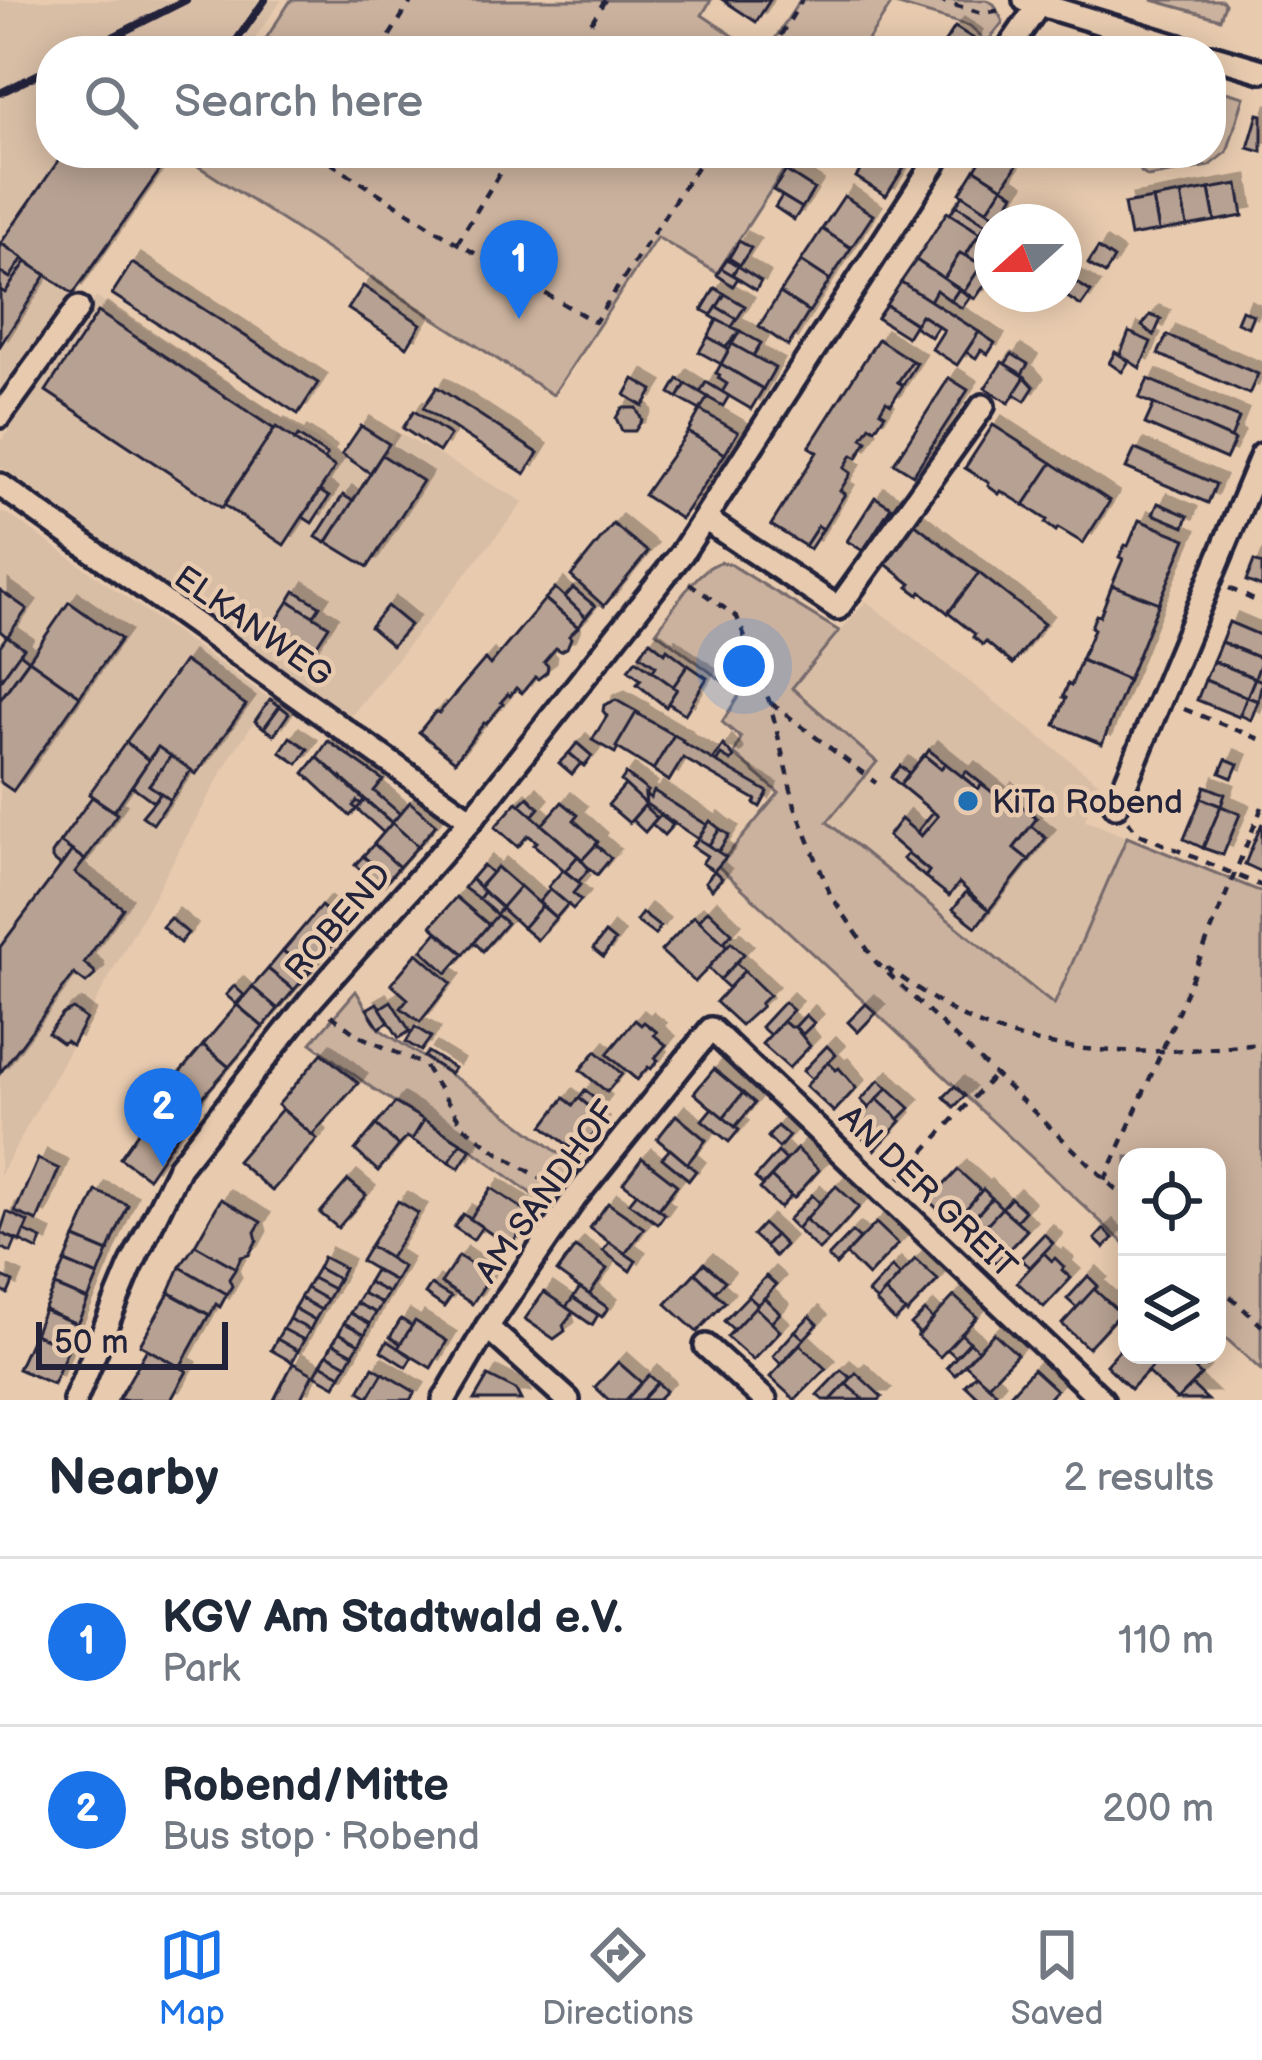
<!DOCTYPE html>
<meta charset="utf-8">
<style>
body{margin:0;font-family:"Balsamiq Sans",sans-serif;background:#f2f2f3;color:#1f2937}
.controls{position:absolute;right:36px;bottom:36px;display:grid;overflow:hidden;border-radius:24px;box-shadow:0 6px 30px #0003}
.controls button{width:108px;height:108px;display:grid;place-items:center;padding:0;border:0;border-bottom:3px solid #e0e1e3;background:#fff;color:#1f2937;font:60px sans-serif}
.compass{position:absolute;left:974px;top:204px;width:108px;height:108px;border-radius:50%;background:#fff;box-shadow:0 6px 30px #0003;rotate:249deg}
.scale{position:absolute;left:36px;bottom:30px;width:192px;box-sizing:border-box;padding-left:12px;border:6px solid #22223b;border-top:0;font-size:33px;line-height:42px;white-space:nowrap;color:#22223b;-webkit-text-stroke:9px #e8cbaf;paint-order:stroke}
.you{position:absolute;left:744px;top:666px;width:42px;height:42px;margin:-30px;border:9px solid #fff;border-radius:50%;background:#1a73e8;box-shadow:0 0 0 18px #1a73e833}
.badge{display:grid;place-items:center;width:78px;height:78px;border-radius:50%;background:#1a73e8;color:#fff;font-size:39px;font-weight:700}
.pin{position:absolute;translate:-50% -99px;filter:drop-shadow(0 3px 6px #0008)}
.pin::after{content:'';position:absolute;top:63px;width:42px;height:36px;background:inherit;clip-path:polygon(0 0,100% 0,50% 100%)}
.list{margin:0;padding:0;list-style:none}
h2{display:flex;justify-content:space-between;align-items:center;height:156px;margin:0;padding:0 48px;font-size:51px}
h2 small{font-size:39px;font-weight:400;color:#747a83}
.list li{display:grid;grid-template-columns:78px 1fr auto;gap:36px;align-items:center;box-sizing:border-box;height:168px;padding:0 48px;border-top:3px solid #e0e1e3}
.list b{display:block;font-size:45px;white-space:nowrap}
.list p{margin:0;font-size:39px;white-space:nowrap;color:#747a83}
.list em{font-size:39px;font-style:normal;color:#747a83}
.icon{flex:none;width:66px;height:66px;fill:none;stroke:currentColor;stroke-width:2;stroke-linecap:round;stroke-linejoin:round}
.map{position:relative;flex:none;width:1262px;height:1400px;overflow:hidden}
.search{position:absolute;background:#fff;box-shadow:0 6px 30px #0003;left:36px;right:36px;top:36px;height:132px;display:flex;align-items:center;gap:30px;box-sizing:border-box;padding:0 42px;border-radius:48px;color:#747a83;font-size:45px}
.sheet{height:492px;background:#fff}
nav{display:flex;justify-content:space-around;align-items:center;box-sizing:border-box;height:168px;border-top:3px solid #e0e1e3;background:#fff;font-size:33px;color:#747a83}
nav a{display:grid;justify-items:center;gap:6px}
nav .on{color:#1a73e8}
.map>svg:first-child{display:block}
</style>
<div class="map">
<svg width="1262" height="1400" viewBox="0 0 1262 1400">
<defs>
<filter id="shadow"><feDropShadow dx="9" dy="-9" stdDeviation="0" flood-color="#0004"/></filter>
</defs>
<rect width="100%" height="100%" fill="#e8cbaf"/>
<filter id="ink" filterUnits="userSpaceOnUse"><feTurbulence type="fractalNoise" baseFrequency=".00833" numOctaves="2"/><feDisplacementMap in="SourceGraphic" scale="24" xChannelSelector="R" yChannelSelector="G"/><feConvolveMatrix kernelMatrix="1 2 1 2 8 2 1 2 1" color-interpolation-filters="sRGB"/></filter>
<g filter="url(#ink)">
<g fill="#d9bea6">
<polygon points="0,0 282,0 246,51 51,51 51,153 174,153 0,401"/>
<polygon points="96,297 369,474 397,432 524,502 351,716 0,466 0,443"/>
<polygon points="0,512 10,515 270,699 231,756 0,1176"/>
<polygon points="866,601 1099,783 1085,820 1127,837 1055,1006 826,822 792,688"/>
</g>
<g fill="#cbb29e" stroke="#766a6c" stroke-width="3">
<polygon points="291,0 711,0 702,15 756,51 258,51"/>
<polygon points="800,0 986,0 994,4 1003,22 980,51 981,36 970,26 892,3 861,51 767,51"/>
<polygon points="1152,0 1222,0 1225,4 1220,19"/>
<polygon points="1211,88 1244,97 1227,152 1209,166 1148,177 1141,172 1141,165 1148,153 1211,153"/>
<polygon points="191,153 795,153 717,273 657,237 553,395 187,159"/>
<path d="M720,562L730,564L839,631L792,688L877,762L827,822L1054,1005L1127,837L1262,892L1261,1370L1217,1330V1157H1127V1246L718,866L779,793L734,754L741,738L722,722L740,694L656,632C672,611 695,570 720,562Z"/>
<polygon points="356,991 379,1029 477,1092 581,1170 552,1209 471,1149 372,1088 311,1043"/>
</g>
<g fill="#b7a192" stroke="#22223b" stroke-width="3" filter="url(#shadow)">
<polygon points="723,0 770,0 756,22"/>
<polygon points="955,27 974,39 966,51 950,51 942,46"/>
<polygon points="1258,114 1262,115 1262,152 1248,148"/>
<polygon points="64,153 172,153 73,294 1,243"/>
<polygon points="872,153 892,153 907,163 886,196 856,177"/>
<polygon points="985,153 1003,153 1018,163 1003,187 975,169"/>
<polygon points="975,169 1003,187 987,211 960,193"/>
<polygon points="786,171 814,189 802,208 773,190"/>
<polygon points="1238,184 1243,216 1215,221 1209,189"/>
<polygon points="1003,187 1014,194 999,219 987,211"/>
<polygon points="1209,189 1215,221 1187,226 1181,194"/>
<polygon points="1181,194 1187,226 1159,231 1153,199"/>
<polygon points="963,195 994,215 988,225 956,205"/>
<polygon points="782,196 802,208 794,220 775,207"/>
<polygon points="844,196 873,215 851,248 822,229"/>
<polygon points="1153,199 1159,231 1130,236 1124,204"/>
<polygon points="956,205 986,224 980,233 950,214"/>
<polygon points="947,212 980,233 965,256 960,253 944,279 916,260"/>
<polygon points="822,229 851,248 830,280 801,261"/>
<polygon points="977,237 990,246 978,263 966,255"/>
<polygon points="739,241 751,248 740,265 729,258"/>
<polygon points="0,243 23,258 10,278 0,272"/>
<polygon points="1098,248 1114,259 1105,274 1088,264"/>
<polygon points="960,253 982,265 964,292 944,279"/>
<polygon points="23,258 26,262 5,293 0,290 0,272 10,278"/>
<polygon points="727,259 738,266 732,275 721,268"/>
<polygon points="916,260 959,289 951,301 936,290 930,301 901,282"/>
<polygon points="801,261 830,280 809,312 780,293"/>
<polygon points="26,262 46,275 0,346 0,290 5,293"/>
<polygon points="132,263 318,383 298,414 112,294"/>
<polygon points="738,266 761,281 756,290 732,275"/>
<polygon points="981,266 992,274 975,299 964,292"/>
<polygon points="721,268 738,278 733,286 717,275"/>
<polygon points="1073,280 1091,292 1081,306 1063,294"/>
<polygon points="901,282 979,332 957,365 932,349 944,330 921,315 916,324 886,305"/>
<polygon points="363,286 421,324 407,347 348,309"/>
<polygon points="715,288 725,294 712,315 702,310"/>
<polygon points="959,289 970,297 962,308 951,301"/>
<polygon points="780,293 809,312 788,346 759,326"/>
<polygon points="725,294 745,306 737,319 717,307"/>
<polygon points="886,305 915,324 907,337 877,318"/>
<polygon points="717,307 737,319 731,328 711,316"/>
<polygon points="1242,310 1253,315 1248,327 1237,322"/>
<polygon points="98,312 274,429 222,508 46,391"/>
<polygon points="921,315 938,326 931,337 914,326"/>
<polygon points="1150,315 1161,319 1154,335 1142,326"/>
<polygon points="717,320 740,331 726,347 708,337"/>
<polygon points="740,331 761,343 753,356 732,344"/>
<polygon points="979,332 995,343 988,354 981,350 976,358 966,352"/>
<polygon points="1129,332 1151,342 1140,368 1120,355"/>
<polygon points="1167,335 1258,374 1249,394 1158,354"/>
<polygon points="708,337 729,349 721,364 699,352"/>
<polygon points="878,339 912,361 898,382 903,385 891,404 886,401 880,411 885,414 875,429 870,426 862,438 867,441 857,458 852,455 844,468 851,473 840,491 845,494 823,529 818,526 805,546 771,525 817,452 809,447"/>
<polygon points="732,344 775,368 763,389 721,364"/>
<polygon points="1115,352 1129,361 1122,372 1109,363"/>
<polygon points="1012,354 1028,364 1022,374 1005,364"/>
<polygon points="912,361 917,363 903,385 898,382"/>
<polygon points="1002,362 1025,377 1009,403 985,388"/>
<polygon points="721,364 763,389 751,409 722,392 727,384 718,378 720,375 716,373"/>
<polygon points="1025,377 1034,387 1025,401 1014,394"/>
<polygon points="949,378 968,390 913,475 894,463"/>
<polygon points="634,379 653,390 643,406 625,395"/>
<polygon points="678,379 686,384 678,398 670,393"/>
<polygon points="1148,379 1239,418 1231,438 1139,398"/>
<polygon points="706,382 729,396 723,406 700,393"/>
<polygon points="686,384 708,397 700,410 678,398"/>
<polygon points="437,387 538,453 525,474 423,408"/>
<polygon points="1154,404 1235,440 1226,459 1145,424"/>
<polygon points="622,408 636,408 642,420 635,431 622,431 616,418"/>
<polygon points="700,410 738,432 725,454 688,432"/>
<polygon points="414,411 450,435 439,452 403,428"/>
<polygon points="993,425 1052,463 1024,505 1001,491 999,494 988,486 989,483 965,468"/>
<polygon points="361,426 389,444 370,473 342,454"/>
<polygon points="276,427 335,467 284,545 224,505"/>
<polygon points="688,432 725,454 681,519 644,495"/>
<polygon points="298,436 327,455 324,460 295,441"/>
<polygon points="1135,449 1216,484 1208,503 1126,468"/>
<polygon points="382,455 423,481 368,567 327,542"/>
<polygon points="1052,463 1110,501 1083,543 1058,528 1056,531 1045,523 1047,520 1024,505"/>
<polygon points="320,491 329,497 312,523 303,517"/>
<polygon points="343,495 353,501 326,543 316,537"/>
<polygon points="875,497 891,507 863,551 847,541"/>
<polygon points="1158,503 1188,516 1184,527 1153,514"/>
<polygon points="1139,520 1186,539 1159,603 1112,585 1123,559 1119,557 1125,545 1128,546"/>
<polygon points="914,523 979,573 948,613 921,592 919,595 908,587 911,584 883,562"/>
<polygon points="613,524 648,552 604,606 571,576"/>
<polygon points="818,526 823,529 810,549 805,546"/>
<polygon points="1254,561 1262,564 1262,587 1246,581"/>
<polygon points="979,573 1044,624 1013,664 986,642 983,645 973,637 975,634 948,613"/>
<polygon points="1112,585 1159,603 1128,680 1081,660 1094,629 1091,627 1096,615 1100,616"/>
<polygon points="555,588 586,617 578,627 545,599"/>
<polygon points="573,588 595,606 586,617 565,597"/>
<polygon points="0,590 27,609 7,637 0,631"/>
<polygon points="295,591 320,606 313,617 289,601"/>
<polygon points="545,599 578,627 569,636 571,638 567,648 561,651 556,648 544,662 548,666 547,672 538,679 535,677 522,693 516,688 510,696 508,694 501,702 503,704 486,724 484,723 455,761 419,732 436,711 439,713 485,659 490,665"/>
<polygon points="289,601 329,626 307,660 268,634"/>
<polygon points="69,602 121,639 80,696 29,660"/>
<polygon points="387,606 410,625 392,646 370,627"/>
<polygon points="1229,622 1262,636 1262,659 1221,642"/>
<polygon points="7,636 24,648 0,681 0,646"/>
<polygon points="650,641 665,653 667,649 688,665 673,687 652,672 656,666 640,655"/>
<polygon points="1221,642 1262,659 1255,678 1213,661"/>
<polygon points="20,653 29,660 0,700 0,681"/>
<polygon points="29,660 80,696 13,791 0,782 0,700"/>
<polygon points="636,660 677,689 666,707 637,684 641,680 628,670"/>
<polygon points="1081,660 1128,680 1102,744 1055,725 1066,698 1063,697 1068,684 1071,686"/>
<polygon points="184,661 246,705 196,774 158,747 148,760 126,742"/>
<polygon points="1213,661 1255,678 1247,697 1205,680"/>
<polygon points="688,665 707,678 685,714 668,703 677,689 673,687"/>
<polygon points="1255,678 1262,681 1258,701 1247,697"/>
<polygon points="1205,680 1247,697 1239,717 1197,700"/>
<polygon points="1247,697 1258,701 1251,720 1240,715"/>
<polygon points="270,699 280,706 264,728 255,721"/>
<polygon points="616,700 639,713 615,753 592,740 607,716 603,711 604,705"/>
<polygon points="280,706 289,713 274,735 264,728"/>
<polygon points="636,713 674,735 653,770 616,747"/>
<polygon points="674,735 683,740 682,742 768,792 760,807 754,803 756,800 683,758 669,781 653,770"/>
<polygon points="290,737 308,749 298,764 280,752"/>
<polygon points="328,741 383,780 374,791 400,814 392,823 317,757"/>
<polygon points="126,742 148,760 151,758 114,811 89,794"/>
<polygon points="577,743 592,756 584,766 569,753"/>
<polygon points="723,745 734,757 731,761 721,755 716,762 713,760"/>
<polygon points="158,747 171,756 149,785 161,793 154,802 132,786"/>
<polygon points="929,750 945,763 941,769 925,756"/>
<polygon points="569,753 581,763 572,774 559,763"/>
<polygon points="924,755 941,769 945,763 978,789 982,784 1015,810 1019,804 1037,818 1014,848 1029,860 989,910 959,883 949,896 925,877 929,871 888,836 901,819 921,836 938,816 900,785"/>
<polygon points="171,756 191,770 170,800 149,785"/>
<polygon points="317,757 364,800 361,804 357,801 353,806 357,809 350,816 304,773"/>
<polygon points="1226,759 1238,764 1232,778 1220,773"/>
<polygon points="900,766 909,773 900,785 891,777"/>
<polygon points="966,771 982,784 978,789 962,776"/>
<polygon points="626,774 648,791 645,794 646,804 621,781"/>
<polygon points="625,785 646,804 629,823 608,805"/>
<polygon points="1205,786 1225,794 1221,806 1201,798"/>
<polygon points="654,791 707,825 698,839 646,804 645,794 650,798"/>
<polygon points="1003,792 1019,804 1015,810 999,797"/>
<polygon points="161,793 170,800 153,824 142,816"/>
<polygon points="92,797 117,814 85,860 60,842"/>
<polygon points="528,797 539,808 532,816 520,805"/>
<polygon points="1201,798 1221,806 1203,848 1184,839"/>
<polygon points="365,800 392,823 384,833 357,809"/>
<polygon points="410,802 436,825 418,846 392,823"/>
<polygon points="517,802 578,856 565,871 534,845 537,842 528,835 518,847 495,827"/>
<polygon points="562,802 578,815 574,820 598,842 583,860 542,825"/>
<polygon points="644,806 657,818 645,832 632,820"/>
<polygon points="1221,806 1240,814 1223,855 1203,848"/>
<polygon points="933,812 938,816 921,836 917,832"/>
<polygon points="660,815 673,825 664,835 652,824"/>
<polygon points="710,821 720,829 709,845 698,839"/>
<polygon points="392,823 418,846 399,867 374,844"/>
<polygon points="1262,823 1262,872 1245,864"/>
<polygon points="1031,826 1046,838 1029,860 1014,848"/>
<polygon points="720,829 729,835 718,852 709,845"/>
<polygon points="698,839 726,857 714,871 702,863 707,856 692,846"/>
<polygon points="60,842 72,851 61,866 52,859 52,854"/>
<polygon points="374,844 399,867 389,879 363,856"/>
<polygon points="596,845 611,858 597,875 581,861"/>
<polygon points="72,851 85,860 75,873 123,908 84,963 94,971 95,975 86,983 74,974 0,1073 0,947"/>
<polygon points="908,854 929,871 925,877 903,859"/>
<polygon points="363,856 389,879 381,888 355,865"/>
<polygon points="578,856 589,869 578,882 565,871"/>
<polygon points="483,865 492,873 479,887 471,879"/>
<polygon points="497,867 520,887 502,908 479,888"/>
<polygon points="563,870 581,884 573,893 581,900 573,909 548,887"/>
<polygon points="714,871 722,878 712,889 705,882"/>
<polygon points="471,879 484,892 479,899 464,888"/>
<polygon points="520,886 542,906 523,928 501,908"/>
<polygon points="550,889 568,904 556,918 539,902"/>
<polygon points="484,892 502,908 496,914 479,899"/>
<polygon points="966,892 989,910 976,927 953,909"/>
<polygon points="456,897 489,925 464,954 431,926"/>
<polygon points="321,906 347,928 310,972 283,951"/>
<polygon points="542,906 556,918 537,940 523,928"/>
<polygon points="708,910 732,933 723,943 699,920"/>
<polygon points="642,913 660,927 655,935 636,921"/>
<polygon points="497,915 507,923 483,951 474,942"/>
<polygon points="694,916 728,947 695,982 661,951"/>
<polygon points="170,918 188,933 180,943 162,927"/>
<polygon points="437,932 464,954 447,973 422,950"/>
<polygon points="605,933 615,941 603,957 593,949"/>
<polygon points="731,942 744,954 720,980 708,968"/>
<polygon points="283,951 310,972 294,990 268,969"/>
<polygon points="417,953 451,983 420,1022 401,1008 408,999 391,984"/>
<polygon points="736,963 745,971 729,988 720,980"/>
<polygon points="268,969 294,990 278,1009 252,987"/>
<polygon points="744,971 769,995 760,1004 762,1006 741,1025 716,1002"/>
<polygon points="234,986 244,995 236,1004 226,995"/>
<polygon points="252,987 278,1009 263,1027 237,1005"/>
<polygon points="391,1001 410,1031 399,1038 380,1008"/>
<polygon points="784,1002 793,1010 770,1035 761,1027"/>
<polygon points="377,1003 389,1022 379,1028 367,1009"/>
<polygon points="866,1004 876,1013 858,1032 848,1022"/>
<polygon points="237,1005 263,1027 229,1067 203,1045"/>
<polygon points="73,1009 86,1019 72,1045 66,1041 62,1043 48,1033 63,1014"/>
<polygon points="806,1015 814,1023 803,1034 795,1027"/>
<polygon points="635,1020 641,1025 644,1022 657,1032 654,1035 666,1045 655,1058 658,1060 651,1069 648,1067 637,1080 607,1054"/>
<polygon points="783,1021 790,1027 795,1027 810,1046 789,1068 762,1044"/>
<polygon points="415,1027 431,1037 421,1051 406,1042"/>
<polygon points="203,1045 229,1067 201,1099 175,1078"/>
<polygon points="827,1046 836,1055 812,1079 803,1071"/>
<polygon points="596,1051 622,1074 607,1092 580,1070"/>
<polygon points="428,1052 454,1068 450,1074 424,1057"/>
<polygon points="322,1053 358,1083 312,1135 278,1105"/>
<polygon points="828,1062 836,1070 839,1068 856,1088 834,1112 806,1086"/>
<polygon points="714,1069 743,1093 723,1118 694,1093"/>
<polygon points="175,1078 201,1099 178,1134 150,1115"/>
<polygon points="879,1080 888,1088 869,1108 861,1100"/>
<polygon points="955,1086 965,1096 954,1107 944,1097"/>
<polygon points="888,1088 910,1108 899,1119 877,1099"/>
<polygon points="585,1090 602,1104 596,1112 579,1098"/>
<polygon points="743,1093 755,1103 735,1127 723,1118"/>
<polygon points="564,1098 573,1105 579,1098 596,1112 591,1119 600,1126 579,1154 543,1126"/>
<polygon points="877,1099 901,1121 875,1150 851,1127"/>
<polygon points="395,1103 424,1120 412,1140 407,1137 399,1146 376,1125"/>
<polygon points="712,1108 739,1130 729,1142 702,1120"/>
<polygon points="282,1109 317,1139 272,1191 237,1161"/>
<polygon points="150,1115 178,1134 148,1178 120,1158"/>
<polygon points="676,1115 706,1140 687,1164 657,1139"/>
<polygon points="424,1120 461,1143 449,1162 412,1140"/>
<polygon points="376,1125 399,1146 378,1171 355,1150"/>
<polygon points="777,1126 789,1136 779,1148 768,1137"/>
<polygon points="461,1143 471,1149 459,1168 449,1162"/>
<polygon points="670,1149 696,1171 689,1180 662,1158"/>
<polygon points="797,1149 819,1170 794,1198 771,1177"/>
<polygon points="778,1152 786,1160 763,1185 755,1178"/>
<polygon points="642,1158 677,1185 658,1210 623,1183"/>
<polygon points="38,1159 59,1169 37,1221 15,1212"/>
<polygon points="958,1170 982,1192 953,1223 929,1201"/>
<polygon points="771,1177 791,1196 780,1208 760,1189"/>
<polygon points="348,1180 366,1195 338,1228 320,1213"/>
<polygon points="836,1186 859,1207 829,1240 805,1219"/>
<polygon points="491,1188 532,1215 510,1247 470,1219"/>
<polygon points="983,1189 992,1198 969,1224 960,1216"/>
<polygon points="96,1191 128,1205 108,1252 75,1238"/>
<polygon points="637,1193 665,1214 658,1224 629,1203"/>
<polygon points="812,1195 820,1203 797,1229 788,1220"/>
<polygon points="992,1198 1002,1208 979,1233 969,1224"/>
<polygon points="1011,1198 1025,1211 1016,1221 1002,1208"/>
<polygon points="221,1199 261,1222 255,1232 257,1240 249,1255 241,1257 236,1268 195,1245"/>
<polygon points="398,1201 418,1213 390,1258 370,1246"/>
<polygon points="608,1203 644,1228 625,1254 590,1228"/>
<polygon points="1002,1208 1027,1230 996,1263 972,1240"/>
<polygon points="7,1212 28,1222 20,1241 0,1233"/>
<polygon points="463,1214 482,1227 473,1240 454,1227"/>
<polygon points="805,1219 829,1240 819,1250 797,1229"/>
<polygon points="876,1223 898,1244 868,1276 846,1254"/>
<polygon points="763,1224 775,1235 765,1246 753,1235"/>
<polygon points="1104,1229 1113,1238 1104,1248 1095,1239"/>
<polygon points="24,1231 42,1239 38,1250 20,1241"/>
<polygon points="852,1232 860,1239 836,1265 828,1257"/>
<polygon points="0,1233 16,1240 11,1252 0,1247"/>
<polygon points="1044,1234 1053,1243 1030,1267 1020,1259"/>
<polygon points="775,1235 785,1245 775,1256 765,1246"/>
<polygon points="75,1238 108,1252 98,1276 65,1262"/>
<polygon points="609,1242 636,1261 630,1271 603,1251"/>
<polygon points="195,1245 236,1268 229,1279 232,1286 227,1294 180,1267"/>
<polygon points="370,1246 403,1267 395,1281 361,1261"/>
<polygon points="575,1247 607,1269 589,1295 557,1272"/>
<polygon points="1044,1253 1052,1261 1055,1258 1064,1267 1062,1270 1071,1278 1044,1307 1017,1282"/>
<polygon points="459,1256 490,1277 472,1304 441,1283"/>
<polygon points="323,1257 344,1268 338,1279 318,1268"/>
<polygon points="915,1259 938,1280 907,1313 885,1292"/>
<polygon points="65,1262 98,1276 88,1300 55,1286"/>
<polygon points="704,1263 725,1281 715,1292 695,1273"/>
<polygon points="180,1267 227,1294 220,1307 216,1304 210,1315 169,1292"/>
<polygon points="892,1267 900,1275 877,1301 868,1293"/>
<polygon points="318,1268 338,1279 333,1289 312,1278"/>
<polygon points="375,1270 395,1281 388,1293 368,1282"/>
<polygon points="695,1273 725,1302 697,1332 666,1304"/>
<polygon points="0,1276 13,1282 8,1294 0,1290"/>
<polygon points="766,1276 776,1285 758,1305 748,1296"/>
<polygon points="1088,1276 1098,1286 1077,1308 1067,1299"/>
<polygon points="312,1278 333,1289 327,1300 306,1288"/>
<polygon points="368,1282 388,1293 382,1303 362,1293"/>
<polygon points="431,1285 451,1297 444,1307 425,1294"/>
<polygon points="55,1286 88,1300 77,1324 44,1310"/>
<polygon points="306,1288 327,1300 321,1310 300,1298"/>
<polygon points="580,1288 608,1308 602,1317 573,1298"/>
<polygon points="1094,1289 1120,1313 1088,1348 1062,1324"/>
<polygon points="544,1292 573,1312 563,1325 565,1331 554,1339 525,1319"/>
<polygon points="885,1292 905,1311 895,1321 876,1302"/>
<polygon points="169,1293 209,1315 180,1367 140,1345"/>
<polygon points="362,1293 382,1303 376,1313 356,1303"/>
<polygon points="748,1296 758,1305 734,1330 724,1321"/>
<polygon points="954,1296 977,1317 940,1357 917,1336"/>
<polygon points="300,1298 321,1310 315,1320 294,1308"/>
<polygon points="573,1298 598,1315 592,1325 566,1307"/>
<polygon points="764,1298 780,1313 771,1323 755,1307"/>
<polygon points="356,1303 376,1313 370,1324 350,1313"/>
<polygon points="755,1307 780,1331 753,1360 727,1337"/>
<polygon points="294,1308 315,1320 310,1330 289,1319"/>
<polygon points="44,1310 77,1324 67,1348 34,1334"/>
<polygon points="925,1311 933,1319 920,1334 911,1325"/>
<polygon points="350,1313 370,1324 365,1334 344,1323"/>
<polygon points="810,1316 818,1324 804,1339 795,1331"/>
<polygon points="289,1319 310,1330 304,1340 283,1329"/>
<polygon points="401,1319 412,1326 401,1344 390,1337"/>
<polygon points="415,1321 447,1341 431,1368 398,1348"/>
<polygon points="344,1323 365,1334 359,1344 339,1333"/>
<polygon points="283,1329 304,1340 298,1351 277,1339"/>
<polygon points="795,1331 804,1339 781,1364 773,1356"/>
<polygon points="339,1333 359,1344 353,1354 333,1343"/>
<polygon points="994,1333 1017,1354 988,1385 965,1364"/>
<polygon points="34,1334 68,1349 53,1384 18,1369"/>
<polygon points="961,1334 970,1342 956,1357 947,1349"/>
<polygon points="277,1339 298,1351 292,1362 271,1350"/>
<polygon points="387,1341 412,1357 406,1367 381,1351"/>
<polygon points="1127,1341 1127,1355 1163,1355 1131,1389 1106,1365"/>
<polygon points="970,1342 978,1350 955,1375 947,1367"/>
<polygon points="333,1343 353,1354 347,1365 327,1354"/>
<polygon points="800,1345 826,1369 795,1400 770,1377"/>
<polygon points="147,1349 187,1371 171,1400 118,1400"/>
<polygon points="327,1354 347,1365 341,1375 321,1364"/>
<polygon points="1163,1355 1180,1355 1201,1375 1177,1400 1147,1372"/>
<polygon points="618,1362 642,1383 626,1400 609,1400 595,1387"/>
<polygon points="293,1363 313,1374 300,1400 274,1400"/>
<polygon points="321,1364 341,1375 335,1386 315,1375"/>
<polygon points="373,1367 383,1373 369,1397 359,1391"/>
<polygon points="1033,1369 1056,1390 1047,1400 1005,1400"/>
<polygon points="841,1370 851,1378 831,1400 823,1400 817,1395"/>
<polygon points="383,1373 415,1392 410,1400 367,1400"/>
<polygon points="856,1373 882,1397 879,1400 864,1400 846,1384"/>
<polygon points="976,1374 996,1392 989,1400 981,1400 965,1385"/>
<polygon points="649,1375 658,1383 642,1400 626,1400"/>
<polygon points="488,1376 516,1390 521,1400 474,1400"/>
<polygon points="658,1383 666,1391 657,1400 642,1400"/>
<polygon points="846,1384 864,1400 831,1400"/>
<polygon points="1192,1385 1208,1400 1177,1400"/>
</g>
<g fill="none" stroke-linecap="round" stroke-linejoin="round">
<defs>
<g id="minor">
<polyline points="1025,0 1193,51"/>
<polyline points="1007,51 1042,0"/>
<polyline points="1211,56 1262,71"/>
<polyline points="0,416 78,308"/>
<polyline points="0,485 471,820"/>
<polyline points="705,519 838,608 983,406"/>
<polyline points="1116,806 1262,455"/>
<polyline points="487,1327 568,1400"/>
<polyline points="706,1346 765,1400"/>
<polyline points="75,1400 130,1268 179,1167 311,1000 471,820 682,553 941,153"/>
<polyline points="444,1400 487,1327 574,1199 711,1029 1102,1400"/>
</g>
</defs>
<use href="#minor" stroke="#22223b" stroke-width="30"/>
<g stroke="#22223b" stroke-width="4.5" stroke-dasharray="9 9" stroke-linecap="butt">
<polyline points="937,0 982,13 1002,10"/>
<polyline points="582,38 605,0"/>
<polyline points="380,51 412,0"/>
<polyline points="575,51 582,38 601,51"/>
<polyline points="771,51 802,0"/>
<polyline points="315,153 457,243 595,322 706,153"/>
<polyline points="457,243 512,153"/>
<polyline points="689,583 737,617 770,703 795,806 830,894 876,962 1127,1200"/>
<polyline points="1229,588 1262,604"/>
<polyline points="771,703 876,783"/>
<polyline points="1184,709 1262,740"/>
<polyline points="1128,821 1137,833 1262,886"/>
<path d="M886,968C916,986 951,1014 983,1026C1075,1060 1167,1053 1262,1044"/>
<polyline points="331,1015 357,1035 424,1065 463,1126 497,1152 554,1186"/>
<polyline points="900,1178 993,1076"/>
<polyline points="1105,1180 1161,1053 1262,807"/>
<polyline points="1217,1284 1262,1326"/>
</g>
<use href="#minor" stroke="#e8cbaf" stroke-width="21"/>
<g stroke="#22223b" stroke-width="8">
<polyline points="85,51 186,0"/>
<polyline points="229,51 265,0"/>
<polyline points="0,93 51,68"/>
</g>
</g>
</g>
<circle fill="#1f6fb2" stroke="#e8cbaf" stroke-width="4.5" cx="968" cy="801" r="12"/>
<g text-anchor="middle" stroke-width="9" stroke-linejoin="round" paint-order="stroke">
<g font-size="33" fill="#22223b" stroke="#e8cbaf">
<text transform="translate(254 625) rotate(35)" y="12">ELKANWEG</text>
<text transform="translate(337 921) rotate(-49)" y="12">ROBEND</text>
<text transform="translate(545 1191) rotate(-54)" y="12">AM SANDHOF</text>
<text transform="translate(929 1191) rotate(44)" y="12">AN DER GREIT</text>
</g>
<g font-size="33" fill="#22223b" stroke="#e8cbaf" text-anchor="start">
<text x="992" y="813">KiTa Robend</text>
</g>
</g>
</svg>
<div class="controls">
<button><svg class="icon" aria-label="locate" viewBox="0 0 24 24"><circle cx="12" cy="12" r="6"/><path d="M12 2v4M12 18v4M2 12h4M18 12h4"/></svg></button>
<button><svg class="icon" aria-label="layers" viewBox="0 0 24 24"><path d="M12 4l9 5-9 5-9-5zM3 14l9 5 9-5"/></svg></button>
</div>
<svg class="compass" viewBox="-18 -18 36 36"><path d="M0-13l5 13h-10z" fill="#e53935"/><path d="M0 13l5-13h-10z" fill="#747a83"/></svg>
<div class="scale">50 m</div>
<div class="you"></div>
<div class="pin badge" style="left:519px;top:319px">1</div>
<div class="pin badge" style="left:163px;top:1167px">2</div>
<div class="search"><svg class="icon" aria-label="search" viewBox="0 0 24 24"><circle cx="10" cy="10" r="6"/><path d="M15 15l6 6"/></svg>Search here</div>
</div>
<section class="sheet">
<h2>Nearby<small>2 results</small></h2>
<ul class="list">
<li><span class="badge">1</span><div><b>KGV Am Stadtwald e.V.</b><p>Park</p></div><em>110 m</em></li>
<li><span class="badge">2</span><div><b>Robend/Mitte</b><p>Bus stop · Robend</p></div><em>200 m</em></li>
</ul>
</section>
<nav>
<a class="on"><svg class="icon" aria-label="map" viewBox="0 0 24 24"><path d="M3 6l6-2 6 2 6-2v14l-6 2-6-2-6 2zM9 4v14M15 6v14"/></svg>Map</a>
<a><svg class="icon" aria-label="directions" viewBox="0 0 24 24"><path d="M12 3l9 9-9 9-9-9zM9 14v-3h6M13 9l2 2-2 2"/></svg>Directions</a>
<a><svg class="icon" aria-label="saved" viewBox="0 0 24 24"><path d="M7 4h10v16l-5-4-5 4z"/></svg>Saved</a>
</nav>
